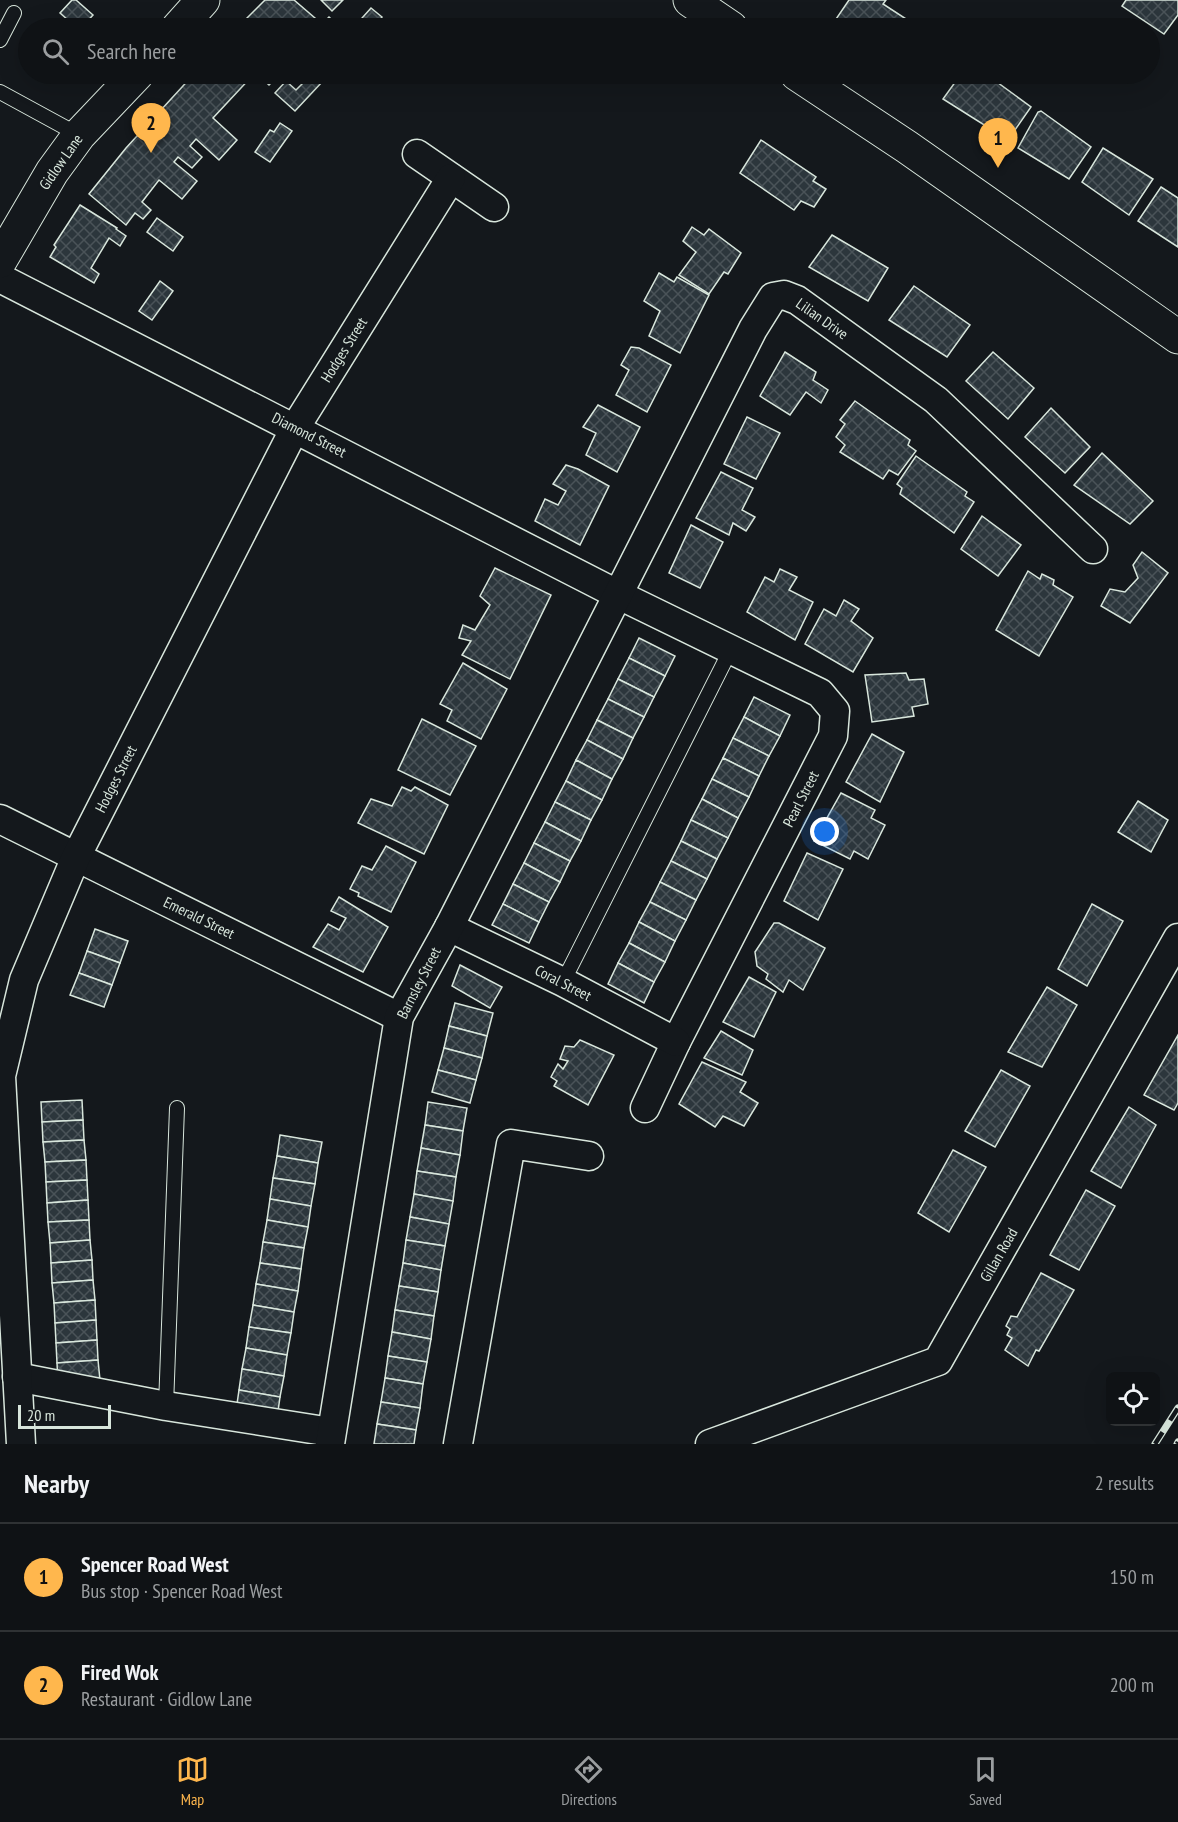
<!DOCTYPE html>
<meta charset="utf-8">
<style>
body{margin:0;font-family:"PT Sans Narrow",sans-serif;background:#1d2022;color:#f1f3f6}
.controls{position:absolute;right:18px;bottom:18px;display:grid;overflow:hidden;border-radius:9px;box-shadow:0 6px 24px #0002}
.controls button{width:54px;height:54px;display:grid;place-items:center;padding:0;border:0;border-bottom:2px solid #2f3234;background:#0f1215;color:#f1f3f6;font:30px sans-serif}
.scale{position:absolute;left:18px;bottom:15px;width:93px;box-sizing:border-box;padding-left:6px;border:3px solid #d8e6dc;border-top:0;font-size:16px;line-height:21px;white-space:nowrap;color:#d8e6dc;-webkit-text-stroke:4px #14181c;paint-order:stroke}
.you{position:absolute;left:825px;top:832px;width:21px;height:21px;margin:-15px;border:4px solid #fff;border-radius:50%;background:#1a73e8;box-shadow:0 0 0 9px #1a73e833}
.badge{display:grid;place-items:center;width:39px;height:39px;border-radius:50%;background:#ffb74d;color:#111;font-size:20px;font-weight:700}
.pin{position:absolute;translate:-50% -50px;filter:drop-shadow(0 2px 3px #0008)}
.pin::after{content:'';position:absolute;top:32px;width:21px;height:18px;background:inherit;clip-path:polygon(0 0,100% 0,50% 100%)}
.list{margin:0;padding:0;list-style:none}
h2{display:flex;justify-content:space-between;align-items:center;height:78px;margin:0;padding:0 24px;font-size:26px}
h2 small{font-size:20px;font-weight:400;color:#9b9ea0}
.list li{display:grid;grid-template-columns:39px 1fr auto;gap:18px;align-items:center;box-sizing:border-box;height:108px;padding:0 24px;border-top:2px solid #2f3234}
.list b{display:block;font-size:22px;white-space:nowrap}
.list p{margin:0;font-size:20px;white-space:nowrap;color:#9b9ea0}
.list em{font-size:20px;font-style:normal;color:#9b9ea0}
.icon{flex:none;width:33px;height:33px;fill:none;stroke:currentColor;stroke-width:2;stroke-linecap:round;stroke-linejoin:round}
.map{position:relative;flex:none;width:1178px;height:1444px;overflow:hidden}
.search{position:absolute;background:#0f1215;box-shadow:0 6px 24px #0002;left:18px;right:18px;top:18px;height:66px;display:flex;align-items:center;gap:15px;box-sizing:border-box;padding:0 21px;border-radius:33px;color:#9b9ea0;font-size:22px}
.sheet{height:294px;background:#0f1215}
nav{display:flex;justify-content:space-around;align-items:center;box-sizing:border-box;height:84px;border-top:2px solid #2f3234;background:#0f1215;font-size:16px;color:#9b9ea0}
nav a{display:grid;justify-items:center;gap:3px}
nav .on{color:#ffb74d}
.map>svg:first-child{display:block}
</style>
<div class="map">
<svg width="1178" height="1444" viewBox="0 0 1178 1444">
<defs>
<pattern id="building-cross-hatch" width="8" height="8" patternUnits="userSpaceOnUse" patternTransform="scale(1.5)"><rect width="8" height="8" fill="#2c363c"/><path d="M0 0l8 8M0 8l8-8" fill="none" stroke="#4a5358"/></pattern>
</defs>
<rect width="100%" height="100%" fill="#14181c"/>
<g fill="url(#building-cross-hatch)" stroke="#d8e6dc" stroke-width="1.5">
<polygon points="72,0 76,0 93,15 81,28 77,28 60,13"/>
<polygon points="265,0 294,0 322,24 329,17 341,28 237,28"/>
<polygon points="321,0 343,0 332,11"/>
<polygon points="849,0 886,0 883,4 920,28 843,28 834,22"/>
<polygon points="1126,0 1178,0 1178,15 1164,34 1122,6"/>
<polygon points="371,8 382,17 372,28 355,28 354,27"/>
<polygon points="194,74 254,74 213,118 237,140 219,160 196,139 190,146 202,157 192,168 178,157 174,162 197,181 182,199 159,180 142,202 151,210 143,219 135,213 126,225 89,194 126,148"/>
<polygon points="257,74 280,74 269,85"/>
<polygon points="312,74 322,82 295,111 275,93 286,81 296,90"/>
<polygon points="961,74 993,74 997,77 997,82 1031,107 1008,140 943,99"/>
<polygon points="1041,111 1091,147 1069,179 1018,148 1038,112"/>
<polygon points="280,123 292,131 270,162 255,152 270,130 274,132"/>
<polygon points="761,140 816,177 813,181 826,189 814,207 801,201 794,210 740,173"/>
<polygon points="1103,148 1153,179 1129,215 1082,182"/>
<polygon points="1161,187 1178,198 1178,247 1138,221"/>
<polygon points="80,205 117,228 116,229 126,236 120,246 109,238 91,268 99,274 94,283 50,257 56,247 54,245"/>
<polygon points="157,218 183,237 173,251 147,232"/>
<polygon points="692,227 704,235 709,229 741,253 728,274 724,272 709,294 679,275 696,252 683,241"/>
<polygon points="832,235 888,268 868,301 809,267"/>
<polygon points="659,273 674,282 677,277 709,295 680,353 649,336 660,311 644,301"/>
<polygon points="160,281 173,291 152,320 139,311"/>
<polygon points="914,286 970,325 947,357 889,320"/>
<polygon points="631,347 639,348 671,365 647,412 616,395 629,370 621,365"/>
<polygon points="785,352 816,372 813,380 828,390 821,403 806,392 790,415 760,396"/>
<polygon points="993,352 1034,388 1008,419 966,381"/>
<polygon points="855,401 910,440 908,445 916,451 898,475 889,470 883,479 840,452 845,445 836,437 845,424 840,420"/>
<polygon points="598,405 640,427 617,472 586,455 596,433 583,427"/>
<polygon points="1051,408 1090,447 1065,473 1025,437"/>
<polygon points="747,417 780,433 756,479 724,464"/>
<polygon points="1102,453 1153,501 1130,524 1074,485"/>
<polygon points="916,456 967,492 965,496 974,502 954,533 900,494 902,488 897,484"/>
<polygon points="566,465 578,469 609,486 580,545 535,521 545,499 558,505 566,491 553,484"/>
<polygon points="721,472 753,488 742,510 755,517 746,531 733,523 729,535 696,518"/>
<polygon points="982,516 1021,545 998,576 961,549"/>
<polygon points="691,525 723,542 700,588 669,573"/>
<polygon points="1142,552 1168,573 1130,623 1101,606 1110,589 1125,592 1138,578 1133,565"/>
<polygon points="495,568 551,595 510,679 462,655 471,641 459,638 463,625 475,630 490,605 480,596"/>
<polygon points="780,569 797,577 789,590 813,602 795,640 747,612 765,577 774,582"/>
<polygon points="1028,571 1040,579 1042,574 1054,580 1053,585 1073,597 1039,656 996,630"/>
<polygon points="844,600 859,609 851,621 873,638 853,672 805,644 824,609 836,616"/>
<polygon points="639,638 675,656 665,676 629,658"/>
<polygon points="629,658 665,676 654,697 618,679"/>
<polygon points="463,663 507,689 481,739 447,721 452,710 440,704"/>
<polygon points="906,673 909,680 924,679 928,704 912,707 914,716 872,722 865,675"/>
<polygon points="618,679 654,697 644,717 608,699"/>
<polygon points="754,697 790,715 780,736 744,717"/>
<polygon points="608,699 644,717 633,738 597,720"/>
<polygon points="744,717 780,736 769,756 733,738"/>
<polygon points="422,719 476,746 450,795 398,770"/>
<polygon points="597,720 633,738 623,759 587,740"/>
<polygon points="872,734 904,752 880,802 846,782"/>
<polygon points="733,738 769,756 759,776 723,758"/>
<polygon points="587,740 623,759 612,779 576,760"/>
<polygon points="723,758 759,776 749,797 712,779"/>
<polygon points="576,760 612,779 602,800 566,781"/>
<polygon points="712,779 749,797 738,818 702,799"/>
<polygon points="566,781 602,800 591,820 555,802"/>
<polygon points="402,787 411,791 415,787 448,805 424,854 358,823 371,799 392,806"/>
<polygon points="841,793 875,810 871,818 885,825 868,859 854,851 850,859 814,841"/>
<polygon points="702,799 738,818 728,838 691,820"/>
<polygon points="1138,801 1168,820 1151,852 1118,832"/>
<polygon points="555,802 591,820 581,841 545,822"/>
<polygon points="691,820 728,838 717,859 681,841"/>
<polygon points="545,822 581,841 570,861 534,843"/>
<polygon points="681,841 717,859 707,879 671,861"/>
<polygon points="534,843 570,861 560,882 524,863"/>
<polygon points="386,846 416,862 391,912 358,896 359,893 350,889 362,866 372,870"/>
<polygon points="807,853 843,869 818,920 784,901"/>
<polygon points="671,861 707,879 696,900 660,882"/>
<polygon points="524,863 560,882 549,902 513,884"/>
<polygon points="660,882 696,900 686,920 650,902"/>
<polygon points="513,884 549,902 539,922 503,904"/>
<polygon points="339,897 388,927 363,972 313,947 328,924 339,930 346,918 331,911"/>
<polygon points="650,902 686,920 675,941 639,922"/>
<polygon points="503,904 539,922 529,943 492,925"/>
<polygon points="1092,904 1123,921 1087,986 1058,969"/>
<polygon points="639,922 675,941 665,962 629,943"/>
<polygon points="774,923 779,923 825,948 803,990 789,980 783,992 766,979 768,974 757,966 755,952"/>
<polygon points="95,929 128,941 120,963 87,951"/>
<polygon points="629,943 665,962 654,982 618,963"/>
<polygon points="87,951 120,963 112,985 79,973"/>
<polygon points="618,963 654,982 644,1003 608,984"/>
<polygon points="460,965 502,987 490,1008 452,986"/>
<polygon points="79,973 112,985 104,1007 70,995"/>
<polygon points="749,977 776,992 754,1037 723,1022"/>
<polygon points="1047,987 1077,1005 1042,1067 1008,1052"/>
<polygon points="455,1003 493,1013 487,1036 449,1026"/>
<polygon points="449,1026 487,1036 482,1058 444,1048"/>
<polygon points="721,1031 753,1050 742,1075 704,1058"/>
<polygon points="1178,1035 1178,1103 1174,1110 1144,1095"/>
<polygon points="580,1040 614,1055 588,1105 554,1086 557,1081 551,1077 558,1064 563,1069 568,1061 560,1059 565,1046 574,1047"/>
<polygon points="444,1048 482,1058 476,1080 438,1070"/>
<polygon points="702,1062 746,1082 740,1092 758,1103 744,1126 723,1116 715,1127 679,1104"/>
<polygon points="438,1070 476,1080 470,1103 432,1092"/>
<polygon points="1001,1070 1030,1086 995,1147 965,1131"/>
<polygon points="82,1100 83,1120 42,1122 41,1102"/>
<polygon points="428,1102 467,1108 463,1131 425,1125"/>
<polygon points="1129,1107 1156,1125 1121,1188 1091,1171"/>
<polygon points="83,1120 84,1140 43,1142 42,1122"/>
<polygon points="425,1125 463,1131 460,1155 421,1148"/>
<polygon points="280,1135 322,1142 318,1163 277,1156"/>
<polygon points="84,1140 86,1160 45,1162 43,1142"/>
<polygon points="421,1148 460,1155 456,1177 417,1171"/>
<polygon points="953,1150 986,1167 949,1232 918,1213"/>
<polygon points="277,1156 318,1163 315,1184 273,1178"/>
<polygon points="86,1160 87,1180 46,1182 45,1162"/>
<polygon points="417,1171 456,1177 453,1201 414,1194"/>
<polygon points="273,1178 315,1184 311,1206 270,1199"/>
<polygon points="87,1180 88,1200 47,1203 46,1182"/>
<polygon points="1086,1190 1115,1206 1079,1270 1050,1255"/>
<polygon points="414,1194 453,1201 449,1224 410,1217"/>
<polygon points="270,1199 311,1206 308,1227 267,1220"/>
<polygon points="88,1200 89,1220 48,1222 47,1203"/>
<polygon points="410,1217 449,1224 445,1246 406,1240"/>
<polygon points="89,1220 90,1240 50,1243 48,1222"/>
<polygon points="267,1220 308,1227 304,1248 263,1242"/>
<polygon points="90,1240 92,1260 51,1263 50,1243"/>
<polygon points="406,1240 445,1246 441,1270 403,1263"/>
<polygon points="263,1242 304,1248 301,1269 260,1263"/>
<polygon points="92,1260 93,1280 52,1283 51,1263"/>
<polygon points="260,1263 301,1269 298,1291 256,1284"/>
<polygon points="403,1263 441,1270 438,1292 399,1286"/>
<polygon points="1041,1273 1074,1290 1039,1351 1036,1350 1028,1366 1005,1350 1012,1338 1007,1335 1010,1329 1006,1326 1011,1316 1017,1317"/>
<polygon points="93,1280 95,1300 54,1303 52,1283"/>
<polygon points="256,1284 298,1291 294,1312 253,1305"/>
<polygon points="399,1286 438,1292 434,1316 395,1310"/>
<polygon points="95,1300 96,1320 55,1323 54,1303"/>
<polygon points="253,1305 294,1312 291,1333 249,1327"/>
<polygon points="395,1310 434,1316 431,1339 392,1332"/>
<polygon points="96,1320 97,1340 56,1343 55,1323"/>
<polygon points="249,1327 291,1333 287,1355 246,1348"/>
<polygon points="392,1332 431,1339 427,1362 388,1356"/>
<polygon points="97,1340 98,1360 57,1363 56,1343"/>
<polygon points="246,1348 287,1355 284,1376 242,1369"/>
<polygon points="388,1356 427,1362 423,1384 385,1378"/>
<polygon points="98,1360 100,1380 58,1383 57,1363"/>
<polygon points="242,1369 284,1376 280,1397 239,1390"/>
<polygon points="385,1378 423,1384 420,1408 381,1402"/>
<polygon points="239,1390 280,1397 277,1418 236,1411"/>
<polygon points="381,1402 420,1408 416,1430 377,1424"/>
<polygon points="377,1424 416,1430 414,1444 374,1444"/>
</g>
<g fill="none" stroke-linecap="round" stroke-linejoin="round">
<defs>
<g id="lane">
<polyline points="0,40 14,13"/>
<polyline points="0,92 79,135"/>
<polyline points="563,982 731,649"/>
<polyline points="166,1406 177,1108"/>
</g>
<g id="street">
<polyline points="417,154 494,207"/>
<polyline points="0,278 617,594 820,693 835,711 833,736 676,1042 645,1108"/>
<polyline points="0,819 399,1017"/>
<polyline points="449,927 563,982 676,1042"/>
<polyline points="17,1377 166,1406 331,1432"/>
<polyline points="21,1444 1,1076 24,980 76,857 295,428 451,178"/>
<polyline points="330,1444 399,1017 449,927 753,329 773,297 784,295 797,300 936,400 1093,549"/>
<polyline points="458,1444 511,1144 589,1156"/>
<polyline points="710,1444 938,1361 1178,938"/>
</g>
<g id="secondary">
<polyline points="690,0 731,28"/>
<polyline points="178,28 203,0"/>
<polyline points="797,74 907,147 1178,337"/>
<polyline points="0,261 52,172 79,135 137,74"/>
</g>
</defs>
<use href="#lane" stroke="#d8e6dc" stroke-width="16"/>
<use href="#street" stroke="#d8e6dc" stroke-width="31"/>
<use href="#secondary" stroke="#d8e6dc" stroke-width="35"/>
<use href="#lane" stroke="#14181c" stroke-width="14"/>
<use href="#street" stroke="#14181c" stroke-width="28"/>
<use href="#secondary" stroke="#14181c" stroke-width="33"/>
<defs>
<g id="rail">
<polyline points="1155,1444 1178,1408"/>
<polyline points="1177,1444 1178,1442"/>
</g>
</defs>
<use href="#rail" stroke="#d8e6dc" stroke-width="7"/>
<use href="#rail" stroke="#14181c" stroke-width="4.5" stroke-dasharray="14" stroke-linecap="butt"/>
</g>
<g text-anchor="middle" stroke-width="4.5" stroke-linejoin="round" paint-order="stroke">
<g font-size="15" fill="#d8e6dc" stroke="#14181c">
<text transform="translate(61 162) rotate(-55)" y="5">Gidlow Lane</text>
<text transform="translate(822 319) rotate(35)" y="5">Lilian Drive</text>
<text transform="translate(344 350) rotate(-58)" y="5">Hodges Street</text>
<text transform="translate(309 435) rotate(27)" y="5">Diamond Street</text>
<text transform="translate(116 779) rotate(-63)" y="5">Hodges Street</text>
<text transform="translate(801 799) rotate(-63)" y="5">Pearl Street</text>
<text transform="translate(199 918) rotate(26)" y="5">Emerald Street</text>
<text transform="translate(419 983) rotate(-63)" y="5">Barnsley Street</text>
<text transform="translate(563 983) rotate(27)" y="5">Coral Street</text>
<text transform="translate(999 1255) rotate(-60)" y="5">Gillan Road</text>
</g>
</g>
</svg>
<div class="controls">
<button><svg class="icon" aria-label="locate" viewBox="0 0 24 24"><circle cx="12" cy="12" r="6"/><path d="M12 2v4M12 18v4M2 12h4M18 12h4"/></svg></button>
</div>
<div class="scale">20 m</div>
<div class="you"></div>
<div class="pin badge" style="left:998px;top:168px">1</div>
<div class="pin badge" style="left:151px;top:153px">2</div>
<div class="search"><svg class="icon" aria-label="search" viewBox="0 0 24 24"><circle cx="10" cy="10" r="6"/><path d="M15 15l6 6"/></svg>Search here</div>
</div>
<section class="sheet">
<h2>Nearby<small>2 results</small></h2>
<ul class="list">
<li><span class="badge">1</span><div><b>Spencer Road West</b><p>Bus stop · Spencer Road West</p></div><em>150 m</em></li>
<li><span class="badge">2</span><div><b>Fired Wok</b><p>Restaurant · Gidlow Lane</p></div><em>200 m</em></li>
</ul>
</section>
<nav>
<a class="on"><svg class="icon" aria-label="map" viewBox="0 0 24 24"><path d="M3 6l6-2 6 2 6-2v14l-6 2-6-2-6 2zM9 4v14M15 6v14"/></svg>Map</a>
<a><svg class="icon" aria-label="directions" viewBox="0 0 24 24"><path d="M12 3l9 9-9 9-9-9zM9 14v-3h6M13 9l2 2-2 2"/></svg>Directions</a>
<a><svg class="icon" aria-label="saved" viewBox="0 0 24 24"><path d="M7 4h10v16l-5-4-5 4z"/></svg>Saved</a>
</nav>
